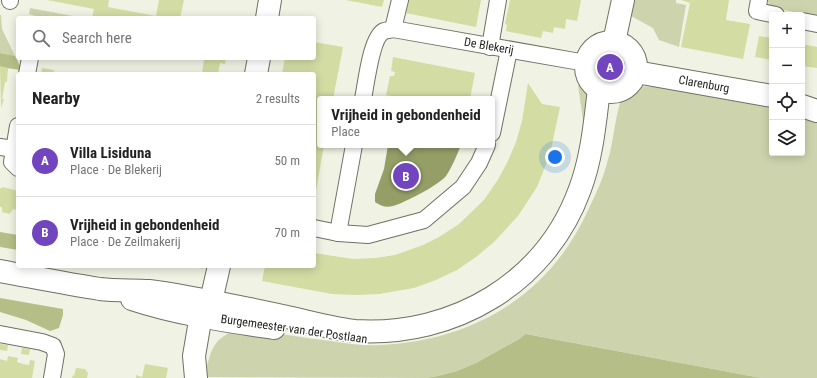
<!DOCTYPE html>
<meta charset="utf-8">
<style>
body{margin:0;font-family:"Roboto Condensed",sans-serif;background:#f2f2f2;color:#222}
.controls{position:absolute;right:12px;top:12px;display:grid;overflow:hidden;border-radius:4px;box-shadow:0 2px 10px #0003}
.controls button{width:36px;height:36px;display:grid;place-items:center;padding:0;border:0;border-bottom:1px solid #e0e0e0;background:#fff;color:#222;font:20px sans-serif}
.you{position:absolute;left:555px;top:157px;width:14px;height:14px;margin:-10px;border:3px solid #fff;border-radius:50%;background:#1a73e8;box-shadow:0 0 0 6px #1a73e833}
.badge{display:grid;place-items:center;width:26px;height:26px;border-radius:50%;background:#7045be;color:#fff;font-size:13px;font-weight:700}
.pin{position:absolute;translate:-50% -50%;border:2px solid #fff;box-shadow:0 1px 4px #0006}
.popup{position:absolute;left:317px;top:96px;width:178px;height:52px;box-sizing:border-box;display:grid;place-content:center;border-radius:4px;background:#fff;filter:drop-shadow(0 1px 3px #0005);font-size:13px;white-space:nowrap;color:#767676}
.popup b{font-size:15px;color:#222}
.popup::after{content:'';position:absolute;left:50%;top:100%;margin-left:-8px;border:8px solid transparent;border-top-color:#fff}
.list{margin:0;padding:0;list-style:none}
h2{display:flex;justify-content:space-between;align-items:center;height:52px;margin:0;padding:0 16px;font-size:17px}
h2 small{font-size:13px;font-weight:400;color:#767676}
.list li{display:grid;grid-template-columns:26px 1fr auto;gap:12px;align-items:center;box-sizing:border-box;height:72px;padding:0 16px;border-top:1px solid #e0e0e0}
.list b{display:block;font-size:15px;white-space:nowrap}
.list p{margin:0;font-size:13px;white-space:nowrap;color:#767676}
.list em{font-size:13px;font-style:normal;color:#767676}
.icon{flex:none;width:22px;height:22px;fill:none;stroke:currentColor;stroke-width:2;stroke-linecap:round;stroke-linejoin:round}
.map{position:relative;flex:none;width:817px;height:378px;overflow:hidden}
.search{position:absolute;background:#fff;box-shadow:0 2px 10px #0003;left:16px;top:16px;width:300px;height:44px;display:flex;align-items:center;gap:10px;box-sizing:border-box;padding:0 14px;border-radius:4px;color:#767676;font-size:15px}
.panel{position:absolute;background:#fff;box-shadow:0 2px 10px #0003;left:16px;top:72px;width:300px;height:196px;border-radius:4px}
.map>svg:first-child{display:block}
</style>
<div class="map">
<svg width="817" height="378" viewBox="0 0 817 378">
<rect width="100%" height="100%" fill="#f0f3e3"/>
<g fill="#cdd4ad">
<polygon points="634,0 676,0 676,3 686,5 679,47 659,40 653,28 631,16"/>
<polygon points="767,0 817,0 817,17 771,7"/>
<polygon points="30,8 83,18 41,18 29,14"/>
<polygon points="0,15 1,15 2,29 15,56 0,53"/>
<polygon points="582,84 590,86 587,149 578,85"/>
<path d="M635,86L657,87L772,105V153H802V113L817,119V378H761L527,334L519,339L476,363L457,371L438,376L425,378L204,377C212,349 211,338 242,328C272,332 301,338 331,341C348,344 366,346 382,345C475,340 551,294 589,208C596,194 603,179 607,163C615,139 614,113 625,90Z"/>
</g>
<g fill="#b5be86">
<polygon points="0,53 15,56 20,66 20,70 0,67"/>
<polygon points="0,232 18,235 18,250 0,247"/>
<polygon points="0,298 63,309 63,315 59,328 50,331 26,320 0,312"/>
<polygon points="526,334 761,378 425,378 438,376 457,371 476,363 519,339"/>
</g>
<path fill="#959e67" d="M388,145H461C457,155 452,167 446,176C439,185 404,203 393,206C386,208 381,206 375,202V194L384,169Z"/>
<g fill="#d2dca3">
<polygon points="47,0 109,0 108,7 156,16 159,0 184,0 180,18 92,18 94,9"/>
<polygon points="346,0 384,0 382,7"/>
<polygon points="409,0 481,0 476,27 406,13"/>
<polygon points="510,0 581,0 577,21 566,19 565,29 554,27 553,33 543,31 541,38 506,31 507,25 505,24"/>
<polygon points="681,0 729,0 726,20 750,24 743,59 681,47 690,3"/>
<polygon points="759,36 772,38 772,60 755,57"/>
<polygon points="314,42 343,47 333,99 320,99 320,145 324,145 315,196 314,74 282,74 285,58 314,58"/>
<polygon points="802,44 817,47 817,68 802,66"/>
<polygon points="393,57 475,73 470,99 404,99 386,95 390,76 394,76 395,72 391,71"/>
<polygon points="210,58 226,58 225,64 220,63 218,74 202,74 204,59 209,60"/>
<polygon points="0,66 8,68 7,82 5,82 2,99 4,99 1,108"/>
<polygon points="42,68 54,70 53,74 41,74"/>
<polygon points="528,83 542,104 560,107 550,154 537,187 518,216 494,242 476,257 457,270 436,280 414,288 379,294 356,295 332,294 262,281 265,266 314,266 314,253 353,259 376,258 395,255 423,245 439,237 459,224 484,200 497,181 507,163 516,142 522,121"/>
<polygon points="3,187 18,191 18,210 13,209 12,211 9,214 2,212 2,207 0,207 0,188 2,188"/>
<polygon points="191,266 204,266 203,269"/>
<polygon points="0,344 8,345 7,351 0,350"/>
<polygon points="22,348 30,349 29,355 21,354"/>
<polygon points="8,356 18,358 17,362 23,364 29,365 30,360 35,361 32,378 0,378 0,359 7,361"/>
<polygon points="145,364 168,368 166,378 136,378 136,375 142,377"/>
<polygon points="76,368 85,369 88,373 87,378 72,378 73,375 74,376"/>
</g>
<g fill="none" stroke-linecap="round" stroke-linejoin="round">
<defs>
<g id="street">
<polyline points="759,0 757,11 776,15"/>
<polyline points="10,1 10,0"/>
<polyline points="802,21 817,24"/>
<polyline points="393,29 400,0"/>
<polyline points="490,47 498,0"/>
<polyline points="27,74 30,58"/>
<path d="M363,99C366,85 371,37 384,31C387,30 391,30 393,29L586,63"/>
<polyline points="18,126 12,162 18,168"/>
<polyline points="492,133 509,50"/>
<polyline points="0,147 14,149"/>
<polyline points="314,228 338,233 368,235 424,220 463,187 479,163 487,145"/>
<polyline points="338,233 354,145"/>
<polyline points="0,334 42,342 53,346 56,354 52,378"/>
</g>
<g id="secondary">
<polyline points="267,18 270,0"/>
<circle cx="611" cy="67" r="25"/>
<polyline points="614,42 623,0"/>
<polyline points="636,72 772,96"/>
<polyline points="256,74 259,58"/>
<polyline points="802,106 817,111"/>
<path d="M0,271C33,277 67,284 100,289C116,291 133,290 149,291C168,293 186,297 204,300C235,306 266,312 296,319C316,324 336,329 355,331C454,337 546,283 580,189C592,157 595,122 599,89"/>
<path d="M132,299C177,314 227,321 274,328"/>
<polyline points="196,378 194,356 201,315 211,301 219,266"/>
</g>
</defs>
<use href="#street" stroke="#6e7163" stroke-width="18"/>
<use href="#secondary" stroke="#6e7163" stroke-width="24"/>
<use href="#street" stroke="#fff" stroke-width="16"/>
<use href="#secondary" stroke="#fff" stroke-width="22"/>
</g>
<g text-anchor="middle" stroke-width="3.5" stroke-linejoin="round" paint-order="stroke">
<g font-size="12" fill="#1f201b" stroke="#fff">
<text transform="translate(489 46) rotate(10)" y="4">De Blekerij</text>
<text transform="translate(704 84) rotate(10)" y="4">Clarenburg</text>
<text transform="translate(294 329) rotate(8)" y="4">Burgemeester van der Postlaan</text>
</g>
</g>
</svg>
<div class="controls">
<button>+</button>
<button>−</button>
<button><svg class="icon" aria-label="locate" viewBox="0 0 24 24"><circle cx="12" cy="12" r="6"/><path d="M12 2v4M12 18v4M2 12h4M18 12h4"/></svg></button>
<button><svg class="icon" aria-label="layers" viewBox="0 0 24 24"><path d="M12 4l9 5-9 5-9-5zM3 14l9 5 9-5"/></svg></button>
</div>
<div class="you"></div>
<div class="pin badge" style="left:610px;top:67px">A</div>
<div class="pin badge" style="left:406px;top:176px">B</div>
<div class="popup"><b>Vrijheid in gebondenheid</b>Place</div>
<div class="search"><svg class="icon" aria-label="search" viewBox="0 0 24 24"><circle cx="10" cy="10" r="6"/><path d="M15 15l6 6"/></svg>Search here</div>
<section class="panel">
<h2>Nearby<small>2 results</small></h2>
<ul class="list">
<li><span class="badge">A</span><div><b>Villa Lisiduna</b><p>Place · De Blekerij</p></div><em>50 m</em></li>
<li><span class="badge">B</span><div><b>Vrijheid in gebondenheid</b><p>Place · De Zeilmakerij</p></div><em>70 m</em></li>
</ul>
</section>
</div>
